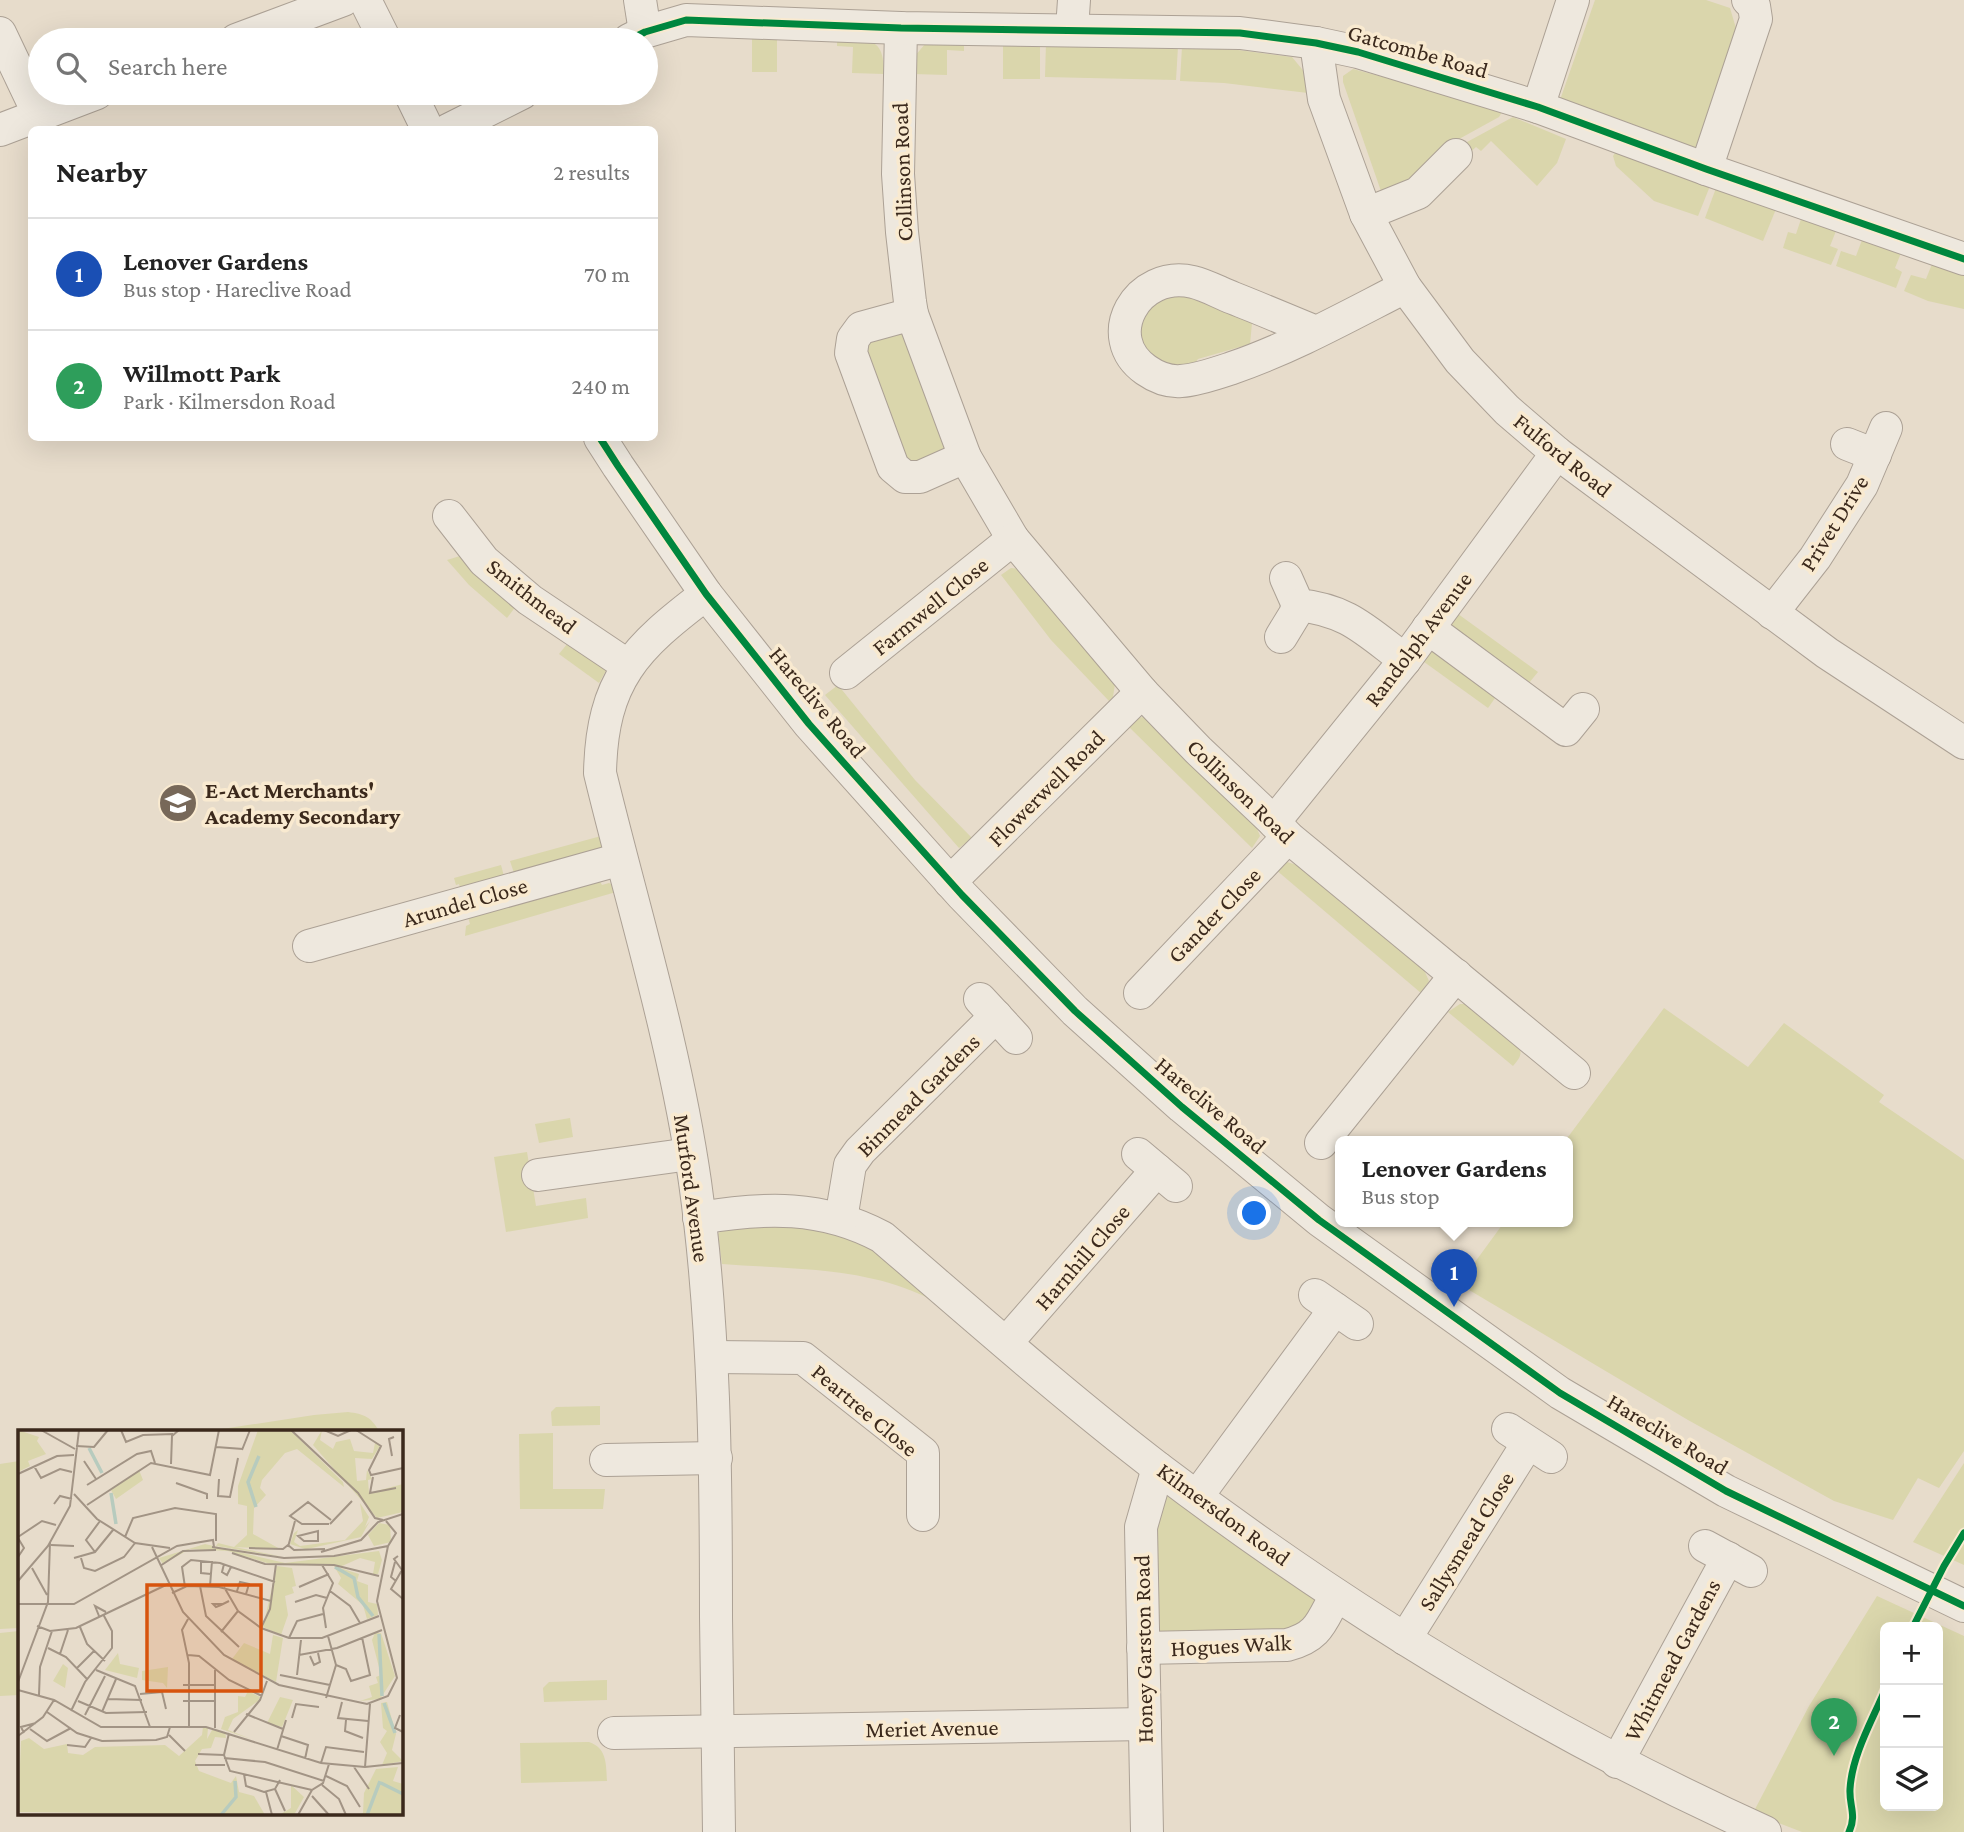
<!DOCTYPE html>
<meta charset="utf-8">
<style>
body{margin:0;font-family:"Crimson Pro",serif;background:#f2f2f2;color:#222}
.controls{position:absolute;right:21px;bottom:21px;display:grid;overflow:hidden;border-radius:10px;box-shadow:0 7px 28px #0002}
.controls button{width:63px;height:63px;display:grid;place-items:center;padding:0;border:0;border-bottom:2px solid #e0e0e0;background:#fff;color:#222;font:35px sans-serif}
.you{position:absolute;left:1255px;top:1214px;width:24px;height:24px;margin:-18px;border:5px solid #fff;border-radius:50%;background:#1a73e8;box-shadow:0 0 0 10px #1a73e833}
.badge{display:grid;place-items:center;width:46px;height:46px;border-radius:50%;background:#1a73e8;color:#fff;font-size:23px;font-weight:700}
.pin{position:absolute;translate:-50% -58px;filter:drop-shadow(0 2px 4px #0008)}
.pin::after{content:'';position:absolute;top:37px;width:24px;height:21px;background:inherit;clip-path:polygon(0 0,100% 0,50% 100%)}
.popup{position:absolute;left:1335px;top:1136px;width:238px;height:91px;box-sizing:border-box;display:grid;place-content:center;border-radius:10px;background:#fff;filter:drop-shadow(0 2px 5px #0005);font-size:23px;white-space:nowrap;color:#767676}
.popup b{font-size:26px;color:#222}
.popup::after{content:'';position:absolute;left:50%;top:100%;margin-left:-14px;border:14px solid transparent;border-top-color:#fff}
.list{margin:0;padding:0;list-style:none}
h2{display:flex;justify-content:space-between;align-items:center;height:91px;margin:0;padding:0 28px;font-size:30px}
h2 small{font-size:23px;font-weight:400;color:#767676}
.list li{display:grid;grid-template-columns:46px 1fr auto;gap:21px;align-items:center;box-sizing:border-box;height:112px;padding:0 28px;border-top:2px solid #e0e0e0}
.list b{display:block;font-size:26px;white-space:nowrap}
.list p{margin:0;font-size:23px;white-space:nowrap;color:#767676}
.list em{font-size:23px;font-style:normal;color:#767676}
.icon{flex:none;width:38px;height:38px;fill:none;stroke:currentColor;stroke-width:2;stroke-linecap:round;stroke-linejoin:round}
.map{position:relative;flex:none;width:1964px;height:1832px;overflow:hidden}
.search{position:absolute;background:#fff;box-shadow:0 7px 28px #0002;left:28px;top:28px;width:630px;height:77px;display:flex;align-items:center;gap:18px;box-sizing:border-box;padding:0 24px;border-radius:38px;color:#767676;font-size:26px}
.panel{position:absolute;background:#fff;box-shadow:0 7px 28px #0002;left:28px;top:126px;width:630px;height:315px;border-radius:10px}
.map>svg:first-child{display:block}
</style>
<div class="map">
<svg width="1964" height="1832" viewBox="0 0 1964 1832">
<rect width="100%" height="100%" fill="#e7dccb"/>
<g fill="#dad6ac" fill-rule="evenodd">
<polygon points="1595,0 1706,0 1730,8 1738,35 1699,149 1560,100"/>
<rect x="752" y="38" width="25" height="34"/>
<path d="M837,39C869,41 884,35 884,74L852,73L853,47L837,46Z"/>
<polygon points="964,42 964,51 947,50 947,75 913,74 914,57 926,43"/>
<polygon points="1046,43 1178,47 1176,80 1045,77"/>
<rect x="1003" y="45" width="37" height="34"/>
<polygon points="1182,47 1238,50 1292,57 1306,74 1308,93 1224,83 1180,81"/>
<polygon points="1353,69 1458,97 1502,112 1499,117 1450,144 1412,180 1382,194 1343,82 1343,76"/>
<polygon points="1513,117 1566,139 1557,163 1537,186 1491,141 1481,151 1476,147 1464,158 1456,148"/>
<polygon points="1615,153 1710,186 1698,216 1654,201 1616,166 1613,156"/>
<polygon points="1716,188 1776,209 1763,241 1705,218"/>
<polygon points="1801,219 1836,231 1830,246 1838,249 1831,265 1783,248 1788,232 1796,234"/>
<polygon points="1862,240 1901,253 1895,268 1902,272 1896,288 1836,266 1841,251 1856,256"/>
<polygon points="1932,264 1964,274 1964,309 1928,301 1904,291 1911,275 1926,279"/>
<polygon points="1166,288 1252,323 1250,344 1198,359 1191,369 1175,371 1144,352 1136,326"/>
<polygon points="875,333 905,333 948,450 925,464 909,462 902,453 865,351 867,341"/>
<polygon points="463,555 519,602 507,618 469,585 447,560"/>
<polygon points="1011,568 1020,569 1115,684 1113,697 1109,701 1051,640 1001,575"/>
<polygon points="1454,611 1538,672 1524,689 1448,631"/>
<polygon points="572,638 608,667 599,683 559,654"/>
<polygon points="1429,647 1500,691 1488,708 1420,659"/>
<polygon points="838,685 915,780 972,838 959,848 825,695"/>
<polygon points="1143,717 1151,720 1256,826 1260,836 1252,848 1128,726 1138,718"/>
<polygon points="601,836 603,842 601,850 514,873 510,861"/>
<polygon points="1287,862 1297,865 1424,970 1429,981 1421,993 1275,869"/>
<polygon points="501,865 505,880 463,898 459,884 456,885 454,878"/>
<polygon points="599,880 602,885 609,883 613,885 616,892 465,936 466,926 470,924 468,917"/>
<path d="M1460,1004H1467L1518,1044C1523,1054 1520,1058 1513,1066L1448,1012Z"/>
<polygon points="1664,1008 1748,1067 1784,1023 1884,1095 1879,1102 1964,1160 1964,1451 1939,1488 1918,1478 1893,1520 1834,1501 1688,1420 1459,1284 1505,1221 1568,1221 1568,1141 1565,1141"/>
<polygon points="570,1118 573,1137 539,1143 535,1124"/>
<polygon points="527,1152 536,1206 586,1198 588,1218 506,1232 494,1157"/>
<path d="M735,1220L855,1234L943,1306C875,1266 799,1270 722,1264L718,1234L725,1226Z"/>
<polygon points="600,1406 600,1425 552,1426 551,1412 556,1407"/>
<path d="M348,1412C364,1414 371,1417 379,1431H209L314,1415Z"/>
<polygon points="553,1433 553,1489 605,1489 603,1509 520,1509 519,1434"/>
<polygon points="19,1461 19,1628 0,1629 0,1464"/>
<polygon points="1964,1463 1964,1565 1913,1542"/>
<polygon points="1160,1484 1310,1588 1317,1607 1302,1631 1166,1637 1153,1627 1150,1532"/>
<path d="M1877,1596L1964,1636V1832H1802L1753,1813L1809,1706ZM1885,1627H1938V1806H1885Z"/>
<polygon points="19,1631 19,1695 0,1696 0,1633"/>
<polygon points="607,1680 607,1700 544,1702 543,1688 549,1682"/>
<path d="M589,1742C607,1748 606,1764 607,1781L521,1783L520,1743Z"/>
</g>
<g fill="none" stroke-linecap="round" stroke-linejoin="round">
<defs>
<g id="minor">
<polyline points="365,0 385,40"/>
<polyline points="640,0 645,32"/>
<polyline points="901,28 898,174 902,232 910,302 912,314 965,457 1013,539 1142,692 1198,750 1274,822 1288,837 1574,1073"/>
<polyline points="1072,29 1074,0"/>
<polyline points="0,33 39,115"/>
<polyline points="236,40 343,0"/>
<polyline points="629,40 645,32 686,20 901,28 1240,33 1316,43 1358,52 1538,107 1706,169 1964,259"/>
<polyline points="1316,43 1324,99 1366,214 1405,287 1460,361 1507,410 1557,453 1827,653 1964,743"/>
<polyline points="410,93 428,130"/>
<polyline points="1538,107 1573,0"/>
<polyline points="0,130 97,93"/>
<polyline points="448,130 522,93"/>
<polyline points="1706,169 1756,19 1754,6 1748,0"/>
<polyline points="1366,214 1418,193 1456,155"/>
<polyline points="912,314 861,328 853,339 851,353 893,467 905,477 920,477 965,457"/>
<path d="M1316,332C1289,321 1261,309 1233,298C1220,293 1206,285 1193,282C1137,269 1099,337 1146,370C1156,377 1168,382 1181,381C1197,380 1217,373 1232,368C1293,347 1348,316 1405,287"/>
<polyline points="600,438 618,466 706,594 809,724 962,895 1075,1011 1182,1107 1319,1220 1560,1393 1726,1491 1964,1606"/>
<polyline points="1847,444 1875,455"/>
<polyline points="449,516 484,561 530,600 627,665"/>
<path d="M1286,578L1298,605C1348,610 1366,631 1405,660"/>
<path d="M706,594C635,648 602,679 600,773C633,909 675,1043 695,1182C715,1326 716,1471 716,1617C717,1688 718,1760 719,1832"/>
<polyline points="1772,613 1815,558 1862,485 1886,428"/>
<polyline points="1428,628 1566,730 1583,709"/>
<polyline points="1281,637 1295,614 1298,605"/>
<polyline points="846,673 1013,539"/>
<polyline points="1274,822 1405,660 1557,453"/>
<polyline points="950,882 1142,692"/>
<polyline points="309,946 621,859"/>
<polyline points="1140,993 1288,837"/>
<polyline points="980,999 1016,1038"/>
<polyline points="1321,1143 1456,975"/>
<polyline points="1138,1154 1176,1186"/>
<polyline points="538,1175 690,1154"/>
<path d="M699,1218C765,1207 822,1205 882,1237C973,1315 1063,1395 1158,1468C1346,1611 1550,1735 1765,1832"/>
<polyline points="841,1219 850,1165 860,1151 996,1016"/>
<polyline points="1315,1295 1357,1324"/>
<polyline points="1006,1343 1157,1170"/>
<polyline points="712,1357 803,1358 923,1453 923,1515"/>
<polyline points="1508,1429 1551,1457"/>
<polyline points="606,1460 716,1458"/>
<polyline points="1198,1495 1335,1309"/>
<polyline points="1705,1546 1751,1571"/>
<polyline points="1405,1639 1528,1443"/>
<path d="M1143,1648L1287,1645C1319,1637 1321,1622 1336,1595"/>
<polyline points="614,1733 1145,1724"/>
<polyline points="1617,1762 1728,1558"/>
<polyline points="1147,1832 1141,1527 1158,1468"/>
</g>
</defs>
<use href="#minor" stroke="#aca195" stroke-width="34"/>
<use href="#minor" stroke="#eee8de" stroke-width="32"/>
<defs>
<g id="cycleway">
<polyline points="629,40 645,32 686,20 901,28 1240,33 1316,43 1358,52 1538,107 1706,169 1964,259"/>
<polyline points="600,438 618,466 706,594 809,724 962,895 1075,1011 1182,1107 1319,1220 1560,1393 1726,1491 1964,1606"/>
<polyline points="1913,1627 1944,1566 1964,1533"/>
<path d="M1849,1832C1857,1815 1849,1806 1850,1789C1852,1755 1872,1721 1885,1690"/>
</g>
</defs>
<use href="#cycleway" stroke="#f9ead0" stroke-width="11"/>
<use href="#cycleway" stroke="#00873e" stroke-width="7"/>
</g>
<defs>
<symbol id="school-disc" viewBox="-11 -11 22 22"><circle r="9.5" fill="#776859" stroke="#f9ead0"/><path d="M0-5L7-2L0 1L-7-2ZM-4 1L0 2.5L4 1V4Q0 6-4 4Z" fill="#fff"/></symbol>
</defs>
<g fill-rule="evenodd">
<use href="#school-disc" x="156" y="781" width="44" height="44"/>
</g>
<g text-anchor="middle" stroke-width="7" stroke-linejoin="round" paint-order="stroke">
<g font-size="23" fill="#3b291c" stroke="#f9ead0">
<text transform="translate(1418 51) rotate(16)" y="8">Gatcombe Road</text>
<text transform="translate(902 172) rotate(-92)" y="8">Collinson Road</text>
<text transform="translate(1563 455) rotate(39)" y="8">Fulford Road</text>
<text transform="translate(1834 523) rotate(-58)" y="8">Privet Drive</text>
<text transform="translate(532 596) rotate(38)" y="8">Smithmead</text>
<text transform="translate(930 606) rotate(-39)" y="8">Farmwell Close</text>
<text transform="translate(1418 639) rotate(-53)" y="8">Randolph Avenue</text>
<text transform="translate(818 702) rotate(50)" y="8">Hareclive Road</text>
<text transform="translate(1046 788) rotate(-45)" y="8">Flowerwell Road</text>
<text transform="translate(1241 791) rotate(44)" y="8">Collinson Road</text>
<text transform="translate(465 902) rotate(-16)" y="8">Arundel Close</text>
<text transform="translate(1214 915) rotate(-46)" y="8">Gander Close</text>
<text transform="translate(918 1095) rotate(-45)" y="8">Binmead Gardens</text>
<text transform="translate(1211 1105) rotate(40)" y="8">Hareclive Road</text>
<text transform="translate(692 1188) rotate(82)" y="8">Murford Avenue</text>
<text transform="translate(1082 1257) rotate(-49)" y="8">Harnhill Close</text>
<text transform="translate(865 1410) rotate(40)" y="8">Peartree Close</text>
<text transform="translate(1668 1434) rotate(31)" y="8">Hareclive Road</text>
<text transform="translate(1224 1514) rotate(36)" y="8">Kilmersdon Road</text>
<text transform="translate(1466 1541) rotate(-58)" y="8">Sallysmead Close</text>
<text transform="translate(1231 1645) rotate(-3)" y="8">Hogues Walk</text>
<text transform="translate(1143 1649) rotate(-91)" y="8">Honey Garston Road</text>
<text transform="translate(1672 1660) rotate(-62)" y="8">Whitmead Gardens</text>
<text transform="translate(932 1728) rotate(-1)" y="8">Meriet Avenue</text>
</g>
<g font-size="23" font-weight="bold" fill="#3b291c" stroke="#f9ead0" text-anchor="start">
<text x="205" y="798">E-Act Merchants'<tspan x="205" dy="26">Academy Secondary</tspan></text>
</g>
</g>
<g transform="translate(18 1430)">
<rect width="385" height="385" fill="#e7dccb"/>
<path d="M0,0L21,7L19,11L28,24L10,31L12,36L0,42ZM240,0H272L325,52L326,57L279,19L267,23L244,50L242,58L248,65L236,78L235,104L262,119L217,117L266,127L198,116L200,113L216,117L229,105V76L220,74V56ZM304,0L302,10L315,19L318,12L332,9L336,21L355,23L357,13L362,16L354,29L337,28L339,51L348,50L349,40L354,49L350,50L351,63L385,54V82L359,88L295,15ZM121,40L125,50L98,69L93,60ZM342,73L351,87L347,97L352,91L343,107L271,123L287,119L272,114L276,103L280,100L276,112L282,116L327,110L345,91ZM361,93L372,95L373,112L356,116L350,105ZM187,114L267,133L361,121L364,130L360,144H355L357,132L342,128L324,136L252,134L210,121L172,119L145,134L141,128ZM259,136L274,138L278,156L274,157L276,163L267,166L270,185L263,205L245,197ZM316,136L341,144L339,151L350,155V172L359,174L360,185L349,189L345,175L320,154L323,148ZM357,203H363L377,246L362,269L342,271L354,267L351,256L360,253L358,247L363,245L354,210ZM255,205L265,208L258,252L214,229L226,213L252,224ZM100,223L102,234L121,238L119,248L87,240ZM45,234L50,238L47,258L35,251ZM150,237L149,258L145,253L124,250V241ZM230,261L242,267L240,271L215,289L210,300L233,309L203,299L207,287L220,282V266L227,267ZM262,267L275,270L264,297L249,293ZM369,272L378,304L374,320L385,331L364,335L369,323L362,312L369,301L365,298L363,273ZM185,297L190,298L189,309L194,300L207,302L208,308L197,307L193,318L184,319L177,331L181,341L213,353L218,346L221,362L236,366L247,385L0,382L3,311L11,308L26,319L49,314L50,323L65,325L77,317L147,315L161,326L184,305ZM380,337L375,351L385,354V385H339L345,383L346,363L358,339ZM273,355L286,367L276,385H261L273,378Z" fill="#dad6ac"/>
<path fill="none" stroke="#b7cbbe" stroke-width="3.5" d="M71,18L84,43M93,63L98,94M238,77L230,52L241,26M317,137L336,148L340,167L355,186M361,204L364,266M366,273L377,303M363,353L385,364M203,385L218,367L217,351M349,385L362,351"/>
<path fill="none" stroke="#a29485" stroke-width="2" d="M23,0L57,19M103,0L108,12L125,5L155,4M273,0L340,63L357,88L365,90M306,0L320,6L333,0M338,0L363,16L351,40L353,45L385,38M58,16L76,17L90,0M198,17L225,19M224,20L232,0M374,26L371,9L376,7M66,31L78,49M153,34L154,6L161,0M16,36L23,48L42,39L54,42M0,44L39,26L56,25M355,47L352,63L378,58M201,49L200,66L212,67L220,28M158,53L189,64V69M69,55L119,24L133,21L137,33M56,64L79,89L117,113L152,118M36,74L42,66L54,69M69,75L133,33L192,45L201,0M311,94H284L272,86L290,72L313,90M312,94L334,71M300,101V111H286L280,106ZM0,107L24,91L38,95M107,107L115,88L157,78L198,84V111M0,108L6,118L0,127M33,115L56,116M134,117L165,182L206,225L261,255L349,274L370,266L379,248L359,171L370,116M194,117L266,128L316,126L370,116L378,103L368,91M270,117L277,91M231,118L265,119L270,115L276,120L307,119M77,122L68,110L82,91M303,122L343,110L360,92L385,84M214,123L247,134L316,135L361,146M380,126L376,129L384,140L373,159L385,169M56,128L77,122L95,100M63,128L66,138L77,141L106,127L117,113M183,131V143L193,144M377,132L373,147L378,151M206,134L204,142L209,145L213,137M304,135L315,153L305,178L308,198M142,136L165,121L198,120M14,138L29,165M0,151L30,116L52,76L61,0M182,156L188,186L221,217M192,156L194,131M167,157L164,137L173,130L202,133L257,152M206,157L220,181L243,198L271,208H304L361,186M281,157L311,144M219,161L222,152L231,154L228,164M312,161L332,176L342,193M154,163L169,156L201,157L253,171M277,172L298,165L309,168M0,174H56L159,116L195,110L196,117M206,174H195L198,177L203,175L211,171M81,186L77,176L88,182M170,189L164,200L171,233V297M19,196L32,201L58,198L150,154M62,197L69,214L87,231M243,198L252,179L258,134M203,202L220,181M271,208L279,191L305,184M30,218L48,227L69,249M42,224L50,200M170,225L181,226L211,250L244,266M281,225L319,218L364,200M292,226L296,235L302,232L300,223M318,235L328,239L333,251L352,245L344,207M59,238L76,221M78,240L117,256L132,297M262,245L312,255M279,245L283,210M0,252L30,172L32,112M165,255H196M0,260L36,270L83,297H188L303,333L347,337L385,333M122,264L144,262L148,279M21,265L22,237L34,201M308,268L318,235L310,206M90,269L124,270M60,271L88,283L129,282M165,271H196M324,272L320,288L350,291M53,281L67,252L94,218V201L85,184M29,282L59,303L84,311L138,310L149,307L152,297M84,282L98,249M228,284L265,299M67,285L87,246M382,285L377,298L385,302M274,288L278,274L301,277M328,290L327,301L345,308M197,298V240M12,299L29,311L53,298M216,302L242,270L249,251M6,303L3,297L18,293M211,303L206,325L212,341L294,360M151,305L167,321M0,306L25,287L36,270M263,306L290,315L287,329M49,315L67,317L73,308M259,320L268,290M180,324L206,325M206,328L247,332L306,351M303,333L308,317L346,322M177,335H207M336,337L351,359M347,337L352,274M226,344L228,356L246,362L257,359L262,350M308,346L329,356L342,377M304,355L321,369L328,385M257,359L267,381M248,362L254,385M294,366L311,385M280,385L294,360L305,353L311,334"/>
<path fill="#d7540e" fill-opacity="0.15" stroke="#d7540e" stroke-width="3.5" d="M129,155H243V261H129Z"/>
<rect width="385" height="385" fill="none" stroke="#3b291c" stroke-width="3.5"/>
</g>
</svg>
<div class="controls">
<button>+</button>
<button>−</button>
<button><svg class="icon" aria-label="layers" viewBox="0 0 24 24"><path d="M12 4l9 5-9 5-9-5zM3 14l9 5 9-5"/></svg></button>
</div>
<div class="you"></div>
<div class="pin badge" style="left:1454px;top:1307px;background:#1a4fb4">1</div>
<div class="popup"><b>Lenover Gardens</b>Bus stop</div>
<div class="pin badge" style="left:1834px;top:1756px;background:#2e9e5b">2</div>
<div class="search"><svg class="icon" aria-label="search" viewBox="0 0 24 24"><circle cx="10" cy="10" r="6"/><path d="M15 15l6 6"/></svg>Search here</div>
<section class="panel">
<h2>Nearby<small>2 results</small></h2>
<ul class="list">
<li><span class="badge" style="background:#1a4fb4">1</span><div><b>Lenover Gardens</b><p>Bus stop · Hareclive Road</p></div><em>70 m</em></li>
<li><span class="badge" style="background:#2e9e5b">2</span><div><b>Willmott Park</b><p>Park · Kilmersdon Road</p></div><em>240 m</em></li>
</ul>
</section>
</div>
